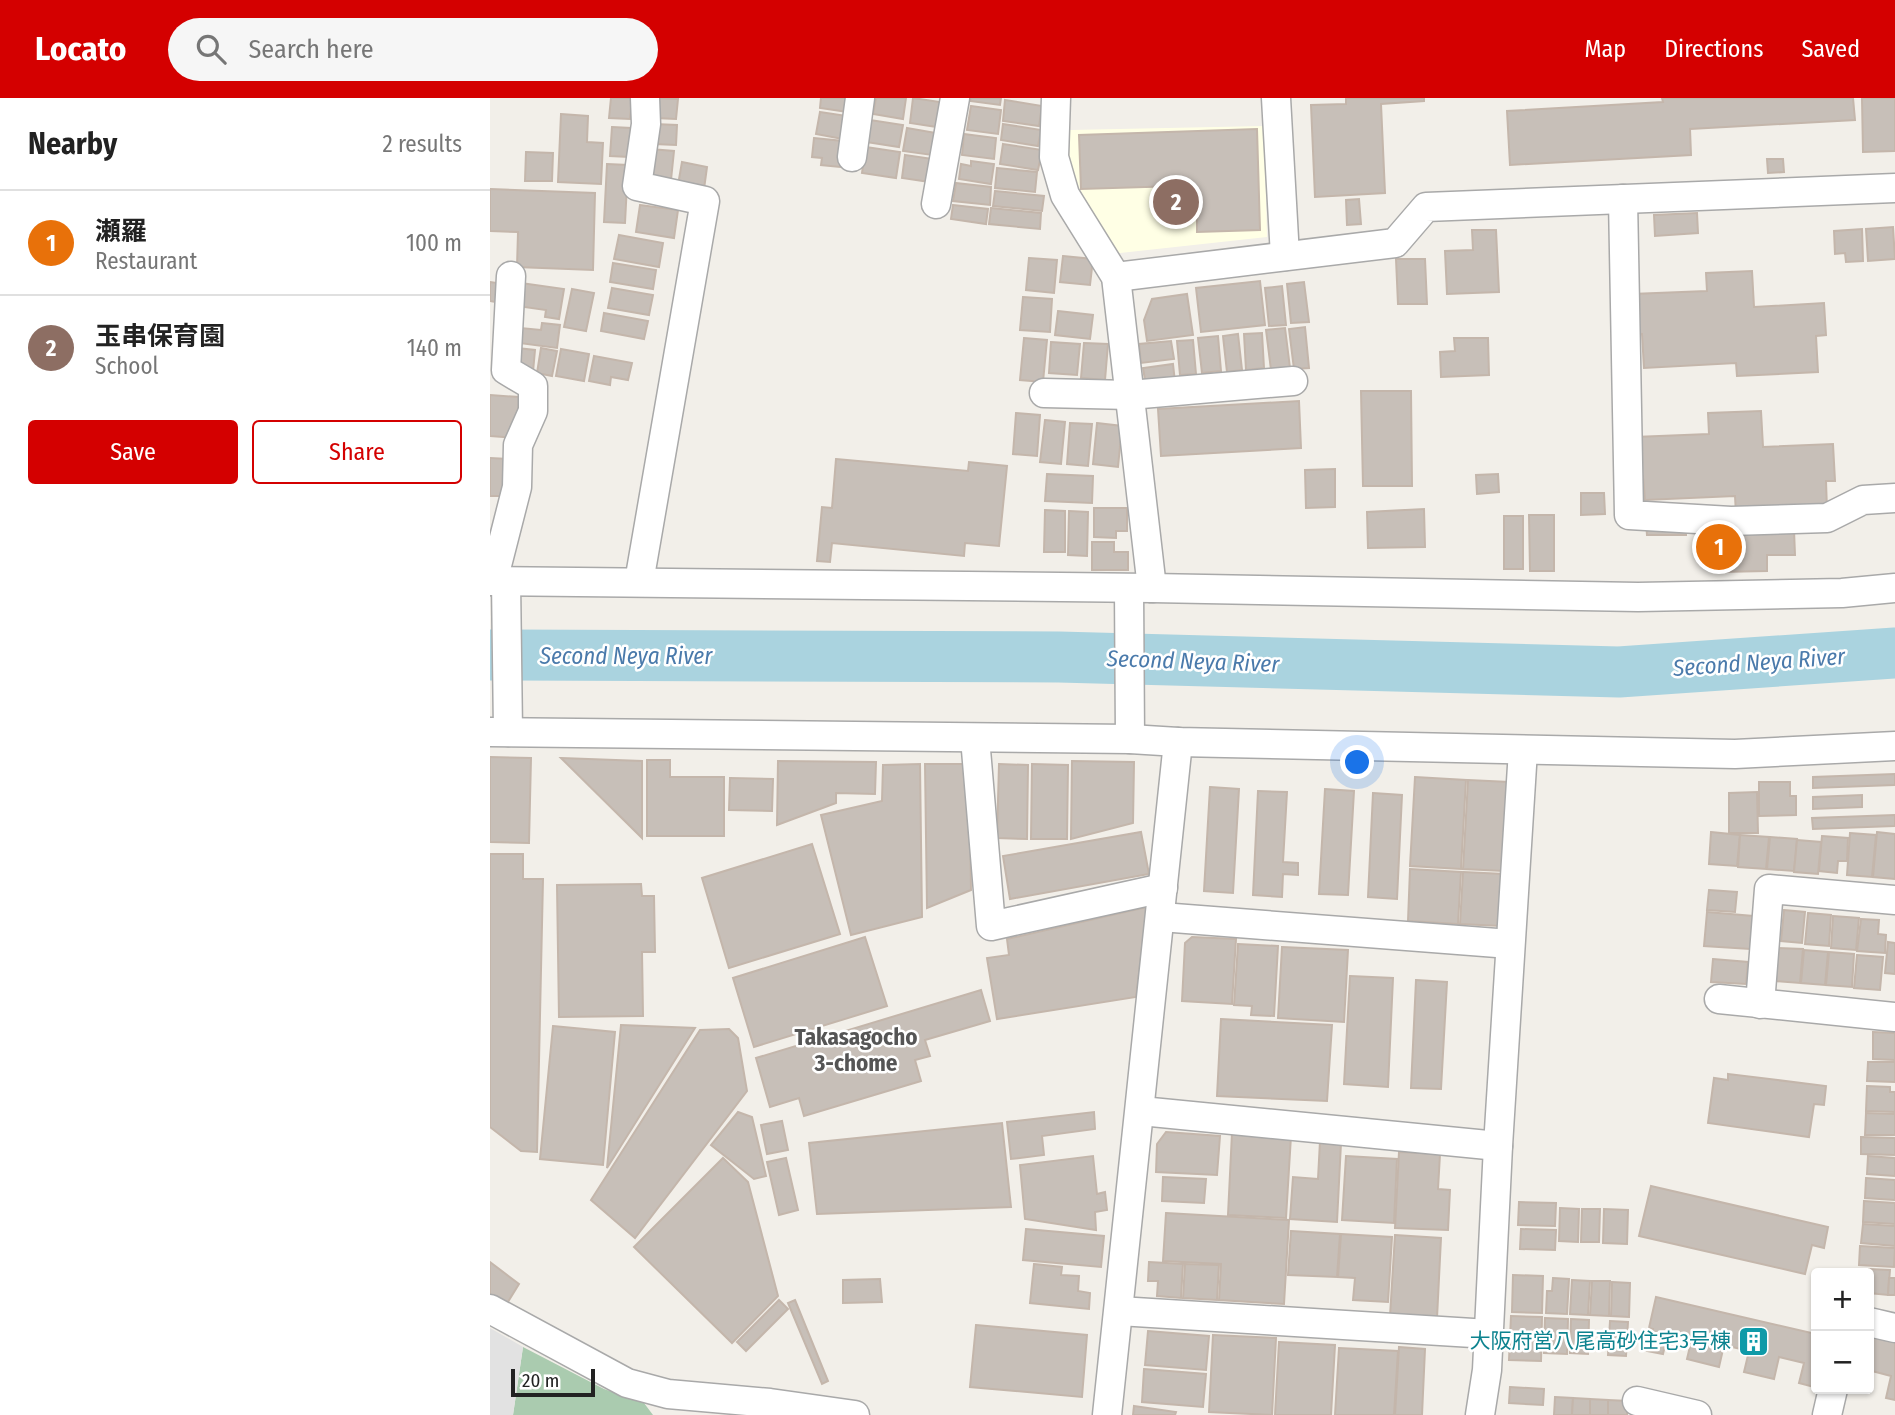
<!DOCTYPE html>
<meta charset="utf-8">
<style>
body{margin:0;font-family:"Fira Sans Condensed","Noto Sans JP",sans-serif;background:#f6f6f6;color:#222}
.controls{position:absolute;right:21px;bottom:21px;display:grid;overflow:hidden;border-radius:7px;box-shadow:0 2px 5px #0004}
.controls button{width:63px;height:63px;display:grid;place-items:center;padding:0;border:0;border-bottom:2px solid #e0e0e0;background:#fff;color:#222;font:35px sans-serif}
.scale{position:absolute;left:21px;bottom:18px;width:84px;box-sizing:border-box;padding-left:7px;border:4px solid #222;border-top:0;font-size:19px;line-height:24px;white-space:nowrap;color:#222;-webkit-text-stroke:5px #fff;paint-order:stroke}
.you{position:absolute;left:868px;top:665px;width:24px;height:24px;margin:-18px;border:5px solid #fff;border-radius:50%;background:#1a73e8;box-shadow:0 0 0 10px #1a73e833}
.badge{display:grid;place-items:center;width:46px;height:46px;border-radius:50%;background:#d40000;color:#fff;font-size:23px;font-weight:700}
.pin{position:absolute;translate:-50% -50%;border:4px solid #fff;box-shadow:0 2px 7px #0006}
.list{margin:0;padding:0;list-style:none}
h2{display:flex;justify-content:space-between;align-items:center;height:91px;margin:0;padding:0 28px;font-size:30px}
h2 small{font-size:23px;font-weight:400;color:#767676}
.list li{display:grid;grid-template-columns:46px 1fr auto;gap:21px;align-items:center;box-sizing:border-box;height:105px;padding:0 28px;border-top:2px solid #e0e0e0}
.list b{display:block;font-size:26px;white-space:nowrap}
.list p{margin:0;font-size:23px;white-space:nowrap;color:#767676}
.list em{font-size:23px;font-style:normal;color:#767676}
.actions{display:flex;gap:14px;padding:21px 28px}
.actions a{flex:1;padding:16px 0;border:2px solid #d40000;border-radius:7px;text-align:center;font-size:24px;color:#d40000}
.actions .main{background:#d40000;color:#fff}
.icon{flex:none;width:38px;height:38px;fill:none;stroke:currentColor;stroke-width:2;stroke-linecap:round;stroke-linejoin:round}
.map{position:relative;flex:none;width:1405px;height:1317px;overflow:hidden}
header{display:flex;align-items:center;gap:42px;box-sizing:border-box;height:98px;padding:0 35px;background:#d40000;color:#fff}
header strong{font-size:33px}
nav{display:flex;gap:38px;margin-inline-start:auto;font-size:24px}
.search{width:490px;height:63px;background:#f6f6f6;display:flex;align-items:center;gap:18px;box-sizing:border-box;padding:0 24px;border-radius:38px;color:#767676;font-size:26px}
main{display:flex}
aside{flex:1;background:#fff}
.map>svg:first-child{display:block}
</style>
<header>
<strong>Locato</strong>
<div class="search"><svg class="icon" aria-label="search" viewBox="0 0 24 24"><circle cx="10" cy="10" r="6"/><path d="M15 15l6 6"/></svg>Search here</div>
<nav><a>Map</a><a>Directions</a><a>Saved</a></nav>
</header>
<main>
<aside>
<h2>Nearby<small>2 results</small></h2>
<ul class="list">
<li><span class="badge" style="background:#e8710a">1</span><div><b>瀬羅</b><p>Restaurant</p></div><em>100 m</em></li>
<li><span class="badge" style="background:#8d6e63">2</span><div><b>玉串保育園</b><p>School</p></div><em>140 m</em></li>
</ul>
<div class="actions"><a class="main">Save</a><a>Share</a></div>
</aside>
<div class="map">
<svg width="1405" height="1317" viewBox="0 0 1405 1317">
<rect width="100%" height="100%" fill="#f2efe9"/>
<polygon fill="#ffffe5" points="774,28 777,139 621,156 579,68 580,32"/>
<polygon fill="#aacbaf" points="33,1249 114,1291 154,1305 163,1317 23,1317"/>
<polygon fill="#e2e2e2" points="0,1230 33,1249 23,1317 0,1317"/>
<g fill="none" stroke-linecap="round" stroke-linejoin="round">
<polyline stroke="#aad3df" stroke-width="51" points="0,557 569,559 1129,574 1405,555"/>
</g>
<g fill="#c7bfb8" stroke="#c4b6ab" stroke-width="2">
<polygon points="121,0 142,0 140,21 119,20"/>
<polygon points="166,0 188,1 186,21 165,20"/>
<polygon points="331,0 359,0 358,14 330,10"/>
<polygon points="386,0 416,0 413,21 383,16"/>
<polygon points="423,0 450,4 447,29 420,25"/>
<polygon points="481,0 511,0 510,7 480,3"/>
<polygon points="856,0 934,0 934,3 891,6 895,95 825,99 821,7 856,6"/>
<polygon points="1172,0 1363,0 1365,22 1200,31 1201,57 1020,67 1017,13 1173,4"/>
<polygon points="1372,0 1405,0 1405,53 1373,54"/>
<polygon points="515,2 552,8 549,28 513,23"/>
<polygon points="481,8 511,12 508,36 477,32"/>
<polygon points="330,14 357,18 353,41 326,36"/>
<polygon points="71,16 98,18 97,44 113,45 111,86 68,84"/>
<polygon points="380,22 413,27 409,49 376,44"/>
<polygon points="164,26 187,27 186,47 164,46"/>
<polygon points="513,26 551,32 548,48 511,42"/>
<polygon points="122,29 141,30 139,59 120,58"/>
<polygon points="417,30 446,35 442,57 413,53"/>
<polygon points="767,31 770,132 707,134 707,106 688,88 591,91 589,37"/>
<polygon points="474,36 506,40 504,61 472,57"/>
<polygon points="324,40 353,43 350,69 331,67 332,60 322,59"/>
<polygon points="513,46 552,52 548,72 510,66"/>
<polygon points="376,49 410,54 406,80 372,75"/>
<polygon points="160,51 184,53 181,82 157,79"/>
<polygon points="36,54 63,55 62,83 35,83"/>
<polygon points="415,57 443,61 440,84 412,80"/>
<polygon points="1277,61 1293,61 1294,74 1278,75"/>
<polygon points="481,63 504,66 501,86 469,81 471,66 481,68"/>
<polygon points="192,64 217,69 214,91 188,87"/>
<polygon points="117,66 138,67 135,125 114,124"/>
<polygon points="507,70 547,74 545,94 505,90"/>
<polygon points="466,85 501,89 500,107 463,103"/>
<polygon points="0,91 105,95 103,172 27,169 28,134 0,133"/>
<polygon points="505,93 554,98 552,113 503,108"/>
<polygon points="869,101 871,126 857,127 856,102"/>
<polygon points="150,107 188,112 184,140 146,134"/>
<polygon points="463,107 498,111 496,126 461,121"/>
<polygon points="501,110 551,115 550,131 499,126"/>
<polygon points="1207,115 1208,135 1165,138 1164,117"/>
<polygon points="1403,129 1405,161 1378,163 1376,131"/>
<polygon points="1372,131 1373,163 1356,164 1355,155 1345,156 1344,133"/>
<polygon points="982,132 1006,132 1009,194 957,196 955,153 983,152"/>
<polygon points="129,137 173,145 169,169 124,161"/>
<polygon points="573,158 603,161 600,187 570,184"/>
<polygon points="539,160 567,162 564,195 536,192"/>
<polygon points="906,161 935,161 937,206 908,206"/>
<polygon points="123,165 166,172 163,191 120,184"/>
<polygon points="1262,173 1264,209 1334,205 1336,237 1326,238 1328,274 1247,278 1246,265 1154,270 1152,236 1144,237 1142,196 1217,193 1216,175"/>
<polygon points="770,183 775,227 711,234 706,190"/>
<polygon points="0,184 7,185 6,204 0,203"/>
<polygon points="814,184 819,224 801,225 797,186"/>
<polygon points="31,185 74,191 69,221 55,219 56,212 27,208"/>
<polygon points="792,188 796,227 779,228 775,190"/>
<polygon points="122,190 163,197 159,217 118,210"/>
<polygon points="82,191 104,195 96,233 74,229"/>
<polygon points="697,196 703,237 657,243 654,222 662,201"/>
<polygon points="533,199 562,201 560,234 530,232"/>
<polygon points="568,213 603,217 600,241 565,237"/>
<polygon points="114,215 158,223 154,241 111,233"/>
<polygon points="52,225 70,227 67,250 29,245 31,230 51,232"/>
<polygon points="815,229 819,270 804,271 799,231"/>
<polygon points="795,230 800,270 781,272 776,232"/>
<polygon points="772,235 774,270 756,272 754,236"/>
<polygon points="748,236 752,272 737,274 733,238"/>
<polygon points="728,238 731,273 712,275 708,240"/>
<polygon points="534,240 557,242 553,284 530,282"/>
<polygon points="964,240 998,240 999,277 951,279 950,254 965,253"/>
<polygon points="703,242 706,276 690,277 687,243"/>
<polygon points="681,243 684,261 651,265 649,246"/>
<polygon points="561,244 590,246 587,277 559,275"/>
<polygon points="594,245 618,246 615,282 591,280"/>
<polygon points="27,250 45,252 43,274 24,273"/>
<polygon points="51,250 67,253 62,278 47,275"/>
<polygon points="71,251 99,256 94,283 66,278"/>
<polygon points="104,258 142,265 138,282 121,279 120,287 99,283"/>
<polygon points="683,266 685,284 656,288 653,270"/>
<polygon points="871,293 921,293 922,388 873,388"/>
<polygon points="0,297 29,299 27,340 0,338"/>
<polygon points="809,303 811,350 671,358 668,311"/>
<polygon points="1271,313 1273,349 1343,346 1345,383 1336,383 1337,412 1246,416 1245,398 1155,402 1153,378 1146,379 1145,339 1219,336 1218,315"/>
<polygon points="526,315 550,317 547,358 523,356"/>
<polygon points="555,322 575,324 571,366 550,364"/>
<polygon points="580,325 602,326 598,368 577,366"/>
<polygon points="607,325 632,328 628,369 603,366"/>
<polygon points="0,360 18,361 16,398 0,398"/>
<polygon points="346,361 478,373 479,364 517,368 509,448 475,445 474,458 342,445 340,464 327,463 332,409 342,410"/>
<polygon points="845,371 845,409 816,410 815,372"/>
<polygon points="557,376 603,378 602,405 555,403"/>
<polygon points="1008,376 1009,394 987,396 986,377"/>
<polygon points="1091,395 1114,395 1115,416 1091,417"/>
<polygon points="604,410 637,410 637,433 626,433 626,440 604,439"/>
<polygon points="934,411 935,449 878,450 877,414"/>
<polygon points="555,412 575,413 575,454 554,454"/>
<polygon points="579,413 598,414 597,458 578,457"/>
<polygon points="1039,417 1064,417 1064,473 1040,473"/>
<rect x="1014" y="418" width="19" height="53"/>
<polygon points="1196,423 1196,437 1157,437 1156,424"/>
<polygon points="1214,432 1304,432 1305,457 1277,457 1277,473 1230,474 1230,457 1214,458"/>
<polygon points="602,444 624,444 624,454 638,454 638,472 602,472"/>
<polygon points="0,659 41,660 39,745 0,744"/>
<polygon points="71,660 152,663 152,740"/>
<polygon points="157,662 180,662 180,679 234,679 234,738 157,738"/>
<polygon points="288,663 386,664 385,696 346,695 346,705 287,727"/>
<polygon points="582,663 644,664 643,725 581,741"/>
<polygon points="430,666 432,819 361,837 331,717 392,703 393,667"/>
<polygon points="435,666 479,666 481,792 437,810"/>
<polygon points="509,666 538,667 537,741 507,740"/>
<polygon points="542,666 578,667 577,741 541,741"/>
<polygon points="1405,676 1405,687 1323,690 1323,679"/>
<polygon points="925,679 976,682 971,771 920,768"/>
<polygon points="240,680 283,681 282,713 239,712"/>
<polygon points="978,682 1019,684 1014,773 973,771"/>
<polygon points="1269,684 1300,684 1300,698 1306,698 1306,717 1269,718"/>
<polygon points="720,689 749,691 743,795 714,793"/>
<polygon points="835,691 864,693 858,797 829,796"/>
<polygon points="768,693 797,694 793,764 808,765 808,777 793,776 792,799 763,797"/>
<polygon points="1267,694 1268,735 1239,735 1239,695"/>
<polygon points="883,695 912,697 907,801 878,799"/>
<polygon points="1372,697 1372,709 1323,711 1323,699"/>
<polygon points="1405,717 1405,728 1323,731 1322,720"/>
<polygon points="651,734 659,776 520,801 513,758"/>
<polygon points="1221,734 1250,737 1247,768 1219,766"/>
<polygon points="1387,734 1405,736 1405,781 1383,779"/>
<polygon points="1360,735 1386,737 1382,779 1357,777"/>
<polygon points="1250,737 1279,739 1276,771 1248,769"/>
<polygon points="1332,738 1358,740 1357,763 1348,763 1347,775 1329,773"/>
<polygon points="1280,739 1307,741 1304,773 1277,771"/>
<polygon points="1307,742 1331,744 1328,776 1304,774"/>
<polygon points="322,746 350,836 239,870 212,780"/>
<polygon points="0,756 33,756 33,781 53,781 47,1054 31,1053 0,1029"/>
<polygon points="920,771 971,774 968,826 918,823"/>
<polygon points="973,774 1014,776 1011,828 970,826"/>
<polygon points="151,786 152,798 164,798 165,854 152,854 153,918 69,919 67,787"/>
<polygon points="1219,792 1247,794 1245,814 1217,812"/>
<polygon points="657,809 646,899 507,921 497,860 519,857 517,841"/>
<polygon points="1294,812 1315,814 1312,845 1291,843"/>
<polygon points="1217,814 1263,818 1260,851 1214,848"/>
<polygon points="1318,815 1341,817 1339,848 1315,846"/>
<polygon points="1343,818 1369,820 1366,852 1341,850"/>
<polygon points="1371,821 1389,822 1388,836 1396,837 1395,855 1367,853"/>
<polygon points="375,839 397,908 264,949 243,880"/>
<polygon points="702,839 746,841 742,906 692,903 695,845"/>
<polygon points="1398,844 1405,845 1405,876 1395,875"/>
<polygon points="748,846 788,848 784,918 761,917 762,908 744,907"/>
<polygon points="792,849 858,852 854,924 788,920"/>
<polygon points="1288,850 1313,851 1310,885 1285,883"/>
<polygon points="1314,852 1338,854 1335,887 1311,885"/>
<polygon points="1339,854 1364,856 1362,889 1336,887"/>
<polygon points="1367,857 1393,859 1390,892 1364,890"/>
<polygon points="1223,861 1258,864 1256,886 1221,884"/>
<polygon points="860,878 903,880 898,989 854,986"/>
<polygon points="926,882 957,884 951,991 921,990"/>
<polygon points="491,892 500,923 435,942 440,958 425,962 431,983 314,1018 309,1000 280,1009 266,960"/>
<polygon points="731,921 842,927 837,1003 727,998"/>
<polygon points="131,927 205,930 117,1070"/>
<polygon points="63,928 125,934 113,1067 50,1061"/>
<polygon points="239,931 248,940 257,993 145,1140 101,1102 210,932"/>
<polygon points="1383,934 1405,935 1405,962 1383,961"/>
<polygon points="1378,964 1405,964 1405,984 1377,983"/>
<polygon points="1238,976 1336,988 1334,1007 1324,1006 1319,1039 1218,1025 1224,980 1238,982"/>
<polygon points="1377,988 1400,989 1400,994 1405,994 1405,1014 1376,1013"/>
<polygon points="248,1014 262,1019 276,1078 264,1081 221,1047"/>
<polygon points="604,1014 605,1031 552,1038 554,1057 521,1061 517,1024"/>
<polygon points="1376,1015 1405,1016 1405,1037 1375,1037"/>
<polygon points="292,1023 298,1052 277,1056 271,1027"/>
<polygon points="512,1025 521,1109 327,1116 319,1045"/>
<polygon points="676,1034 730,1038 727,1077 666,1074 667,1046"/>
<polygon points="742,1035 801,1038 796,1120 738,1117"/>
<polygon points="1371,1039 1405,1040 1405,1057 1371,1056"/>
<polygon points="830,1043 851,1045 847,1124 800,1121 803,1079 828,1081"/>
<polygon points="909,1054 950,1056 948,1091 960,1092 958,1132 905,1130"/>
<polygon points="603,1058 607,1096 615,1094 617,1112 605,1114 606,1132 535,1121 530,1067"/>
<polygon points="856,1058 907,1061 904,1125 852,1122"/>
<polygon points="1378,1058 1405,1060 1405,1078 1377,1076"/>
<polygon points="233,1060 258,1084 288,1198 242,1245 144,1149"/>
<polygon points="296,1060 308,1112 289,1117 277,1064"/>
<polygon points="673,1079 716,1081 714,1105 672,1103"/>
<polygon points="1376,1080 1405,1082 1405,1102 1375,1100"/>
<polygon points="1161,1088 1338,1129 1334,1150 1322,1147 1315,1176 1149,1138"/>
<polygon points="1374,1103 1405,1105 1405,1126 1373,1124"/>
<polygon points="1029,1104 1066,1105 1065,1128 1028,1127"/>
<polygon points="1070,1110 1089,1111 1088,1144 1069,1143"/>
<polygon points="1092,1111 1110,1111 1109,1144 1091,1144"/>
<polygon points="1114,1111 1138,1112 1137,1146 1113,1145"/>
<polygon points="676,1115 799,1122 794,1206 729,1202 731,1166 673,1163"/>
<polygon points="1373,1126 1405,1128 1405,1148 1371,1145"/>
<polygon points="536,1131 614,1138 611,1169 533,1162"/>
<polygon points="1031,1131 1066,1132 1065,1152 1030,1151"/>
<polygon points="801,1133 850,1136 847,1179 798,1177"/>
<polygon points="851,1136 902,1139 898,1204 863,1202 865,1180 848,1179"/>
<polygon points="905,1137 951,1140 947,1220 900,1218"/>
<polygon points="1370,1148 1405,1150 1404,1169 1369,1167"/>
<polygon points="0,1164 29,1186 16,1207 0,1197"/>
<polygon points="659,1164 693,1166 691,1200 667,1198 668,1183 658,1183"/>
<polygon points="544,1166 572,1169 571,1177 589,1178 588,1193 600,1195 599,1211 540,1205"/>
<polygon points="695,1166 729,1167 727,1202 693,1200"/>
<polygon points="1379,1171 1400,1172 1398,1197 1379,1195"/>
<polygon points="1023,1177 1053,1178 1052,1215 1022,1214"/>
<polygon points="1063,1180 1079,1181 1077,1216 1056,1215 1057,1193 1062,1193"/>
<polygon points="1399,1180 1405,1180 1405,1197 1398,1197"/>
<polygon points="390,1181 392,1204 353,1205 353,1182"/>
<polygon points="1082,1182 1100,1183 1098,1217 1080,1216"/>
<polygon points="1102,1183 1120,1183 1119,1218 1100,1217"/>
<polygon points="1122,1184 1140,1185 1139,1219 1121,1218"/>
<polygon points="1166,1199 1326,1236 1324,1289 1309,1285 1314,1265 1289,1259 1284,1281 1254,1274 1259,1253 1234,1247 1229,1269 1197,1261 1202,1240 1178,1234 1173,1256 1157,1253 1163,1231 1159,1230"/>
<polygon points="289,1202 298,1211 256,1253 247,1244"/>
<polygon points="305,1202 338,1283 332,1286 298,1205"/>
<polygon points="1021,1218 1052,1219 1051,1263 1019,1262"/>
<polygon points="1055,1220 1078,1221 1077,1256 1054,1255"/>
<polygon points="1081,1221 1099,1222 1098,1256 1080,1255"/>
<polygon points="1120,1223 1138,1224 1136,1258 1118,1257"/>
<polygon points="486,1227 597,1237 592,1299 480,1289"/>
<polygon points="658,1233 719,1238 716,1272 655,1267"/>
<polygon points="1379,1235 1405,1242 1405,1302 1396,1300 1401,1278 1382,1273 1379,1286"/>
<polygon points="723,1237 786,1240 782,1317 719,1314"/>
<polygon points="789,1244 845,1247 841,1317 785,1317"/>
<polygon points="909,1249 935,1251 932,1317 905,1317"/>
<polygon points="849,1250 908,1253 904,1317 845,1317"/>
<polygon points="654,1271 716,1276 713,1309 652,1304"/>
<polygon points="1020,1289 1054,1291 1053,1307 1019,1305"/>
<polygon points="1065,1299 1083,1300 1082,1317 1064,1317"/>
<polygon points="1083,1300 1100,1301 1100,1317 1082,1317"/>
<polygon points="1100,1301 1118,1302 1118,1317 1100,1317"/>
<polygon points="1118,1302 1138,1303 1137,1317 1118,1317"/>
<polygon points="644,1308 686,1314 685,1317 643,1317"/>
</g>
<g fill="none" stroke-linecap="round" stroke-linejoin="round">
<defs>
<g id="minor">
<polyline points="566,0 564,59 575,97 626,179 662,490"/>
<polyline points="786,0 795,158"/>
<polyline points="362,59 370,0"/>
<polyline points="1133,101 1139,417 1241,423 1337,420 1373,402 1405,400"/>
<polyline points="446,106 465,0"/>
<polyline points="626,179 905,145 936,109 1405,90"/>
<polyline points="554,295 640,297 803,283"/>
<polyline points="0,483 662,490 1148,499 1352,495 1405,490"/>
<polyline points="3,483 27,389 28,347 43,313 43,288 16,272 21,178"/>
<polyline points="16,483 18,634"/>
<polyline points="149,484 215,103 147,88 156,26 155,0"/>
<polyline points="639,491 640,641"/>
<polyline points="0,634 640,641 688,644 1245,656 1405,648"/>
<polyline points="485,640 501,828 673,790"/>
<polyline points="671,819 1020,846"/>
<polyline points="1229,901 1405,919"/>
<polyline points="1270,906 1279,791 1405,802"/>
<polyline points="651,1013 1008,1048"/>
<polyline points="0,1211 137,1285 178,1296 280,1305 365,1317"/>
<polyline points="629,1213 999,1236"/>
<polyline points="1379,1224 1405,1230"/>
<polyline points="1147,1303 1207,1317"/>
<polyline points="617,1317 688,644"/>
<polyline points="990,1317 997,1272 1008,1048 1033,652"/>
<polyline points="1337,1317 1343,1291"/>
</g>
</defs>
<use href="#minor" stroke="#a9a9a9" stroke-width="31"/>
<use href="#minor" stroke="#fff" stroke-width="28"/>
</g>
<defs>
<symbol id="building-square" viewBox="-11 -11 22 22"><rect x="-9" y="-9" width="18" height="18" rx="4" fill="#0f9aa8" stroke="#fff"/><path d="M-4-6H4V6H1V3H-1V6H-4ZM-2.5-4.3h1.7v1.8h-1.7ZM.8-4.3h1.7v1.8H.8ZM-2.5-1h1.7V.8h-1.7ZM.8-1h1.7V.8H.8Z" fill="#fff"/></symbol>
</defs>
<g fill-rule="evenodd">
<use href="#building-square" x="1246" y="1226" width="35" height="35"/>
</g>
<g text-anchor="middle" stroke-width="5" stroke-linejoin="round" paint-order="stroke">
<g font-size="21" fill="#0d838f" stroke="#fff" text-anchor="end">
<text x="1241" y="1250">大阪府営八尾高砂住宅3号棟</text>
</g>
<g font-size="23" font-style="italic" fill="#4a7aab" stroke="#fff">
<text x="136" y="566">Second Neya River</text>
<text transform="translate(703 563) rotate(2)" y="8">Second Neya River</text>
<text transform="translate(1269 564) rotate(-4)" y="8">Second Neya River</text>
</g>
<g font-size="23" font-weight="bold" fill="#555" stroke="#fff">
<text x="366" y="947">Takasagocho<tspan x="366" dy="26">3-chome</tspan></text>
</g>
</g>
</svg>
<div class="controls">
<button>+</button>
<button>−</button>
</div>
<div class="scale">20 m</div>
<div class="you"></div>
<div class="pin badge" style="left:1229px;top:449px;background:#e8710a">1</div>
<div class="pin badge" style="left:686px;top:104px;background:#8d6e63">2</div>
</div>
</main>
